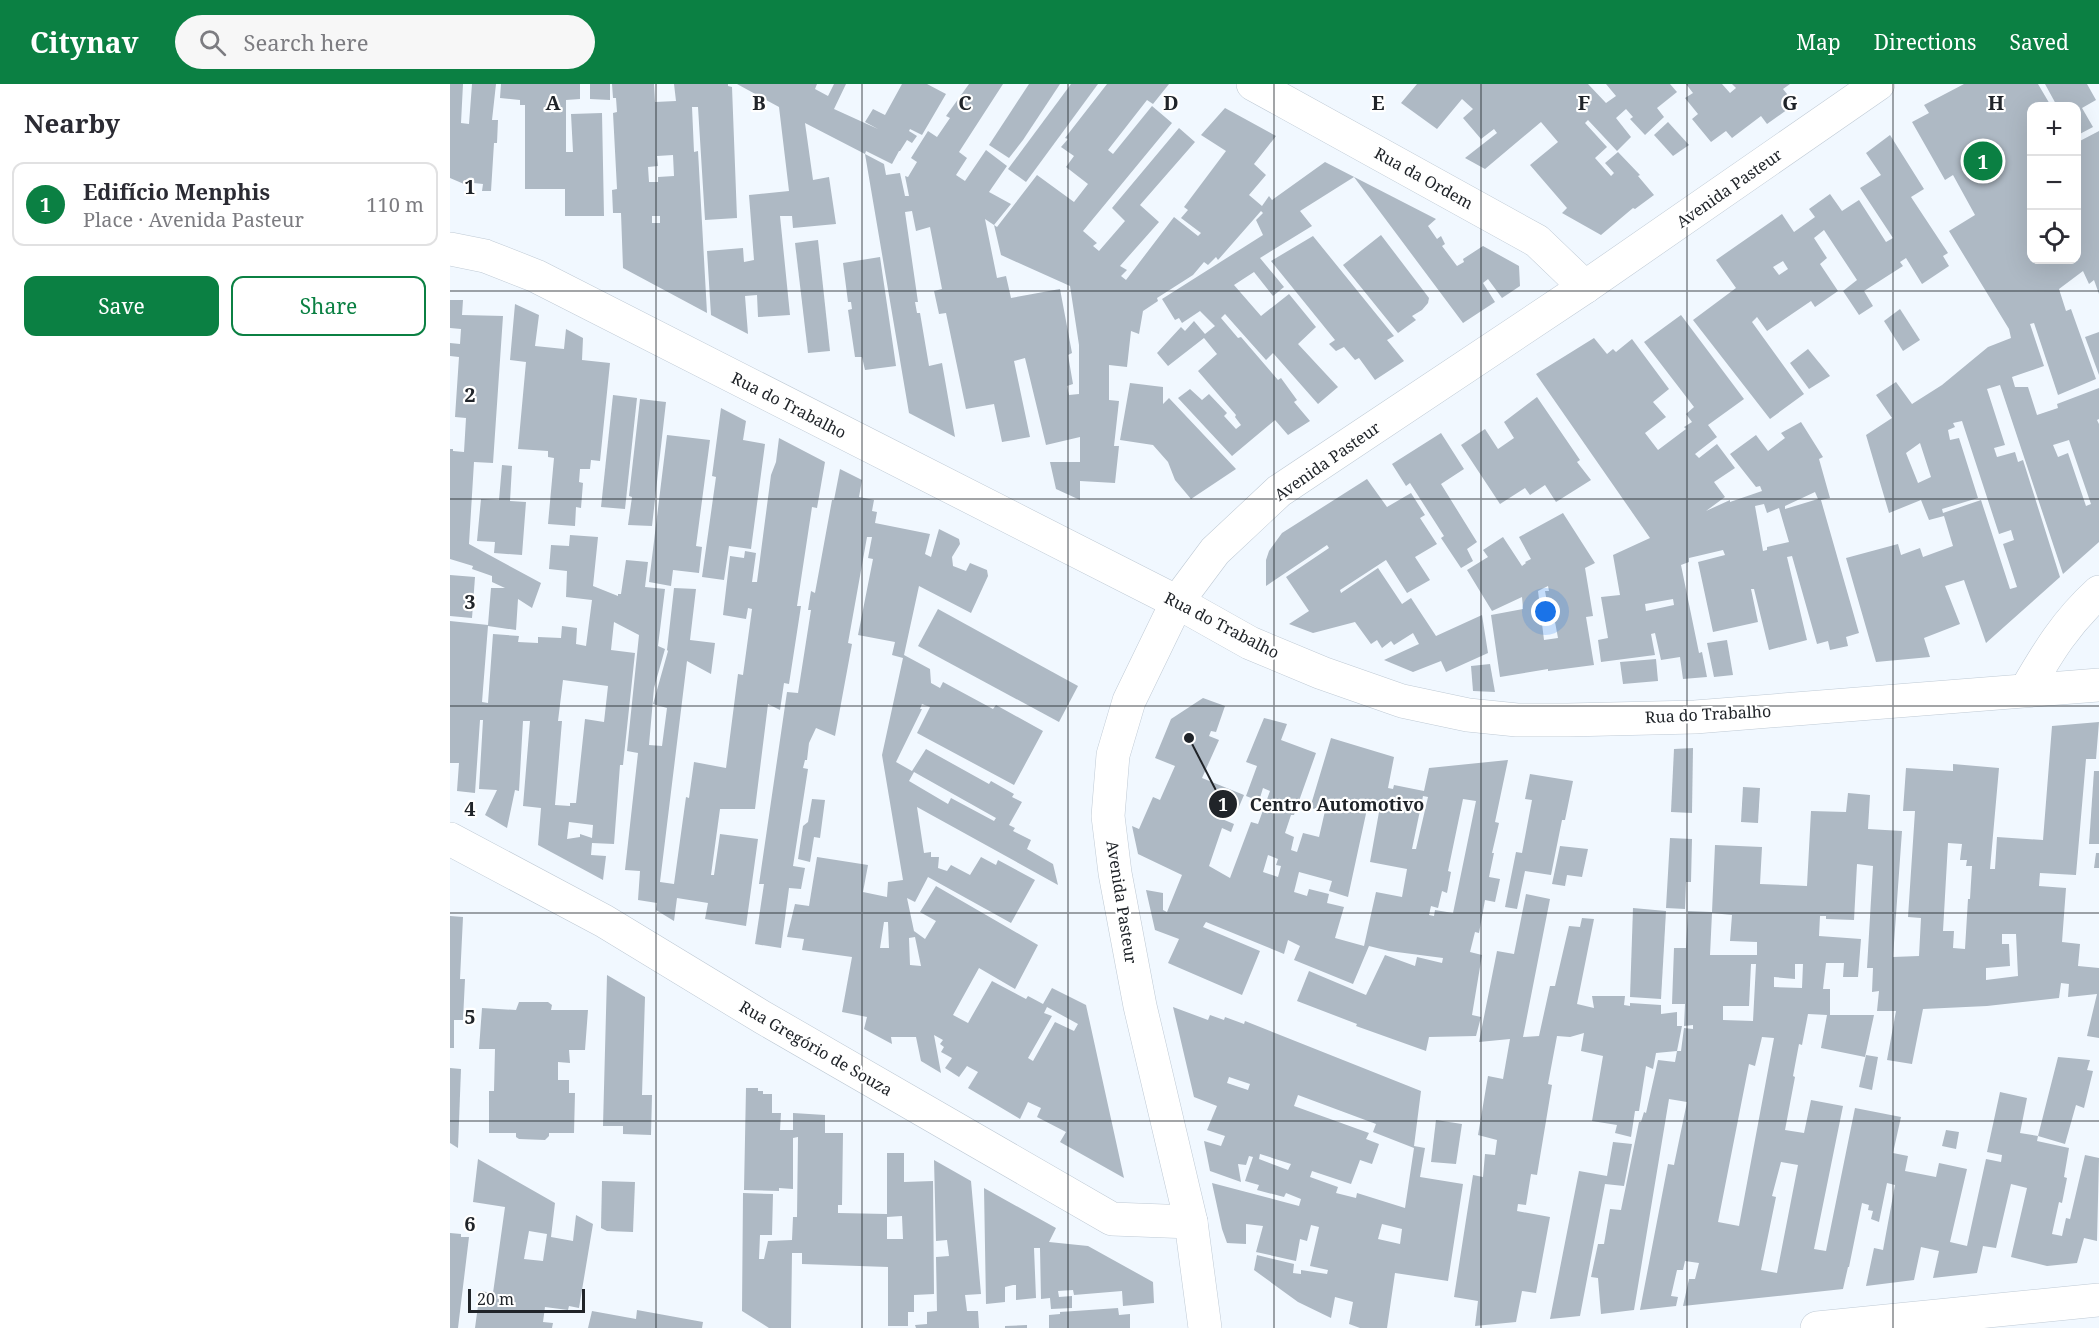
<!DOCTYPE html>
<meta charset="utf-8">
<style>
body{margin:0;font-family:"Noto Serif",serif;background:#f7f7f7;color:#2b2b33}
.controls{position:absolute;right:18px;top:18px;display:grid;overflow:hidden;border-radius:12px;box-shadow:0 6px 24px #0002}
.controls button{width:54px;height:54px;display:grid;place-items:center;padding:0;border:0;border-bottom:2px solid #e1e1e2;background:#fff;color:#2b2b33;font:30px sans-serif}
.scale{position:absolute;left:18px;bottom:15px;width:117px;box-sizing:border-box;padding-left:6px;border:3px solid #202429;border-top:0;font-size:16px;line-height:21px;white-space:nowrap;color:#202429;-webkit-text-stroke:4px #fff;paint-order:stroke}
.you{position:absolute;left:1096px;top:528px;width:21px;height:21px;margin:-15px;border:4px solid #fff;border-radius:50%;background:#1a73e8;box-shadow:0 0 0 9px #1a73e833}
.badge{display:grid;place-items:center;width:39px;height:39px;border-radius:50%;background:#0b8043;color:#fff;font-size:20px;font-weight:700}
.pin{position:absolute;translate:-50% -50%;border:3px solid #fff;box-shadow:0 2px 6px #0006}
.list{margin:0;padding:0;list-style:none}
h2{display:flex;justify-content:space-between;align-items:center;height:78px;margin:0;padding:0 24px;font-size:26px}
h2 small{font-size:20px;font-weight:400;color:#7c7c81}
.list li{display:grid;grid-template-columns:39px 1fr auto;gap:18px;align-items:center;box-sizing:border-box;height:84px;margin:0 12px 12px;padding:0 12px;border:2px solid #e1e1e2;border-radius:12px}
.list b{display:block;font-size:22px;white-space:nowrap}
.list p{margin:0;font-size:20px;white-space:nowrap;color:#7c7c81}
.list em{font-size:20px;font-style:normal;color:#7c7c81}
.actions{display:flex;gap:12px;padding:18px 24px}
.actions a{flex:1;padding:14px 0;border:2px solid #0b8043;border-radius:12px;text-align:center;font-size:21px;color:#0b8043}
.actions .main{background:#0b8043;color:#fff}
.icon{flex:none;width:33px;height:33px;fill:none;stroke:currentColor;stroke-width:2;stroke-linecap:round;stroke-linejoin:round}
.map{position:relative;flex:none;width:1649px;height:1244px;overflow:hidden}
header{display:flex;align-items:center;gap:36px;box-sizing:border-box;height:84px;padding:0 30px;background:#0b8043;color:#fff}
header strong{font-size:28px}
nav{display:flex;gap:33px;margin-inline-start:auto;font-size:21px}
.search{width:420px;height:54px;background:#f7f7f7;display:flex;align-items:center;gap:15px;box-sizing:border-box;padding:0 21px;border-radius:33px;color:#7c7c81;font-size:22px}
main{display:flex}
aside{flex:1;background:#fff}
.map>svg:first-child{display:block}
</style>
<header>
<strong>Citynav</strong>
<div class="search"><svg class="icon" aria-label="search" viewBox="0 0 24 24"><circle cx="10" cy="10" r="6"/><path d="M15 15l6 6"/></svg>Search here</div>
<nav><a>Map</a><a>Directions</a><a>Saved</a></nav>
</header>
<main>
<aside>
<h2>Nearby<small></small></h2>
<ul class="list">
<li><span class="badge">1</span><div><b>Edifício Menphis</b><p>Place · Avenida Pasteur</p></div><em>110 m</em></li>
</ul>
<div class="actions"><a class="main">Save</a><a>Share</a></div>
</aside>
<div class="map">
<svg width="1649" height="1244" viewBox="0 0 1649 1244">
<rect width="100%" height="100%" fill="#f1f8ff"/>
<g fill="#aeb9c4" fill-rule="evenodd">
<polygon points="0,0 13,0 11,39 19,40 22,0 46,0 42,36 48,36 47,59 44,59 41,107 32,107 33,100 14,98 14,100 0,94"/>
<polygon points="51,0 130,0 130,15 116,16 116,68 123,68 121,30 152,29 154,132 115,132 115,105 75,105 75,21 70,21 70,16 50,14"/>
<polygon points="140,0 160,0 160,16 140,15"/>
<path d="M162,0H204L205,18L226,17L224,0H278V2L282,3L287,134L255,136L248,23H242L244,68L248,67L257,229L173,184L171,129H163L162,106L167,105L163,29L167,28L166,14H163ZM223,71L224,92L208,93V98H199L198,83L208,82L207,72ZM202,132H210V139H202Z"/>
<polygon points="287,0 367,0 365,5 378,12 384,0 396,0 384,25 428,45 415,38 423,25 435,31 452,0 477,0 496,10 472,51 460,45 459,47 467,52 462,59 457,56 450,67 449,67 442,80 416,67 415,70 355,39 363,96 379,93 386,140 343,144 342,132 330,132 340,231 308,233 307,211 295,212 298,250 261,231 257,167 293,164 294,178 304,176 299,111 339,107 329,23"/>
<path d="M519,0H553L509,68L517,74L506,91L515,97L536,66L557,82L539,108L561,120L544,141L547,143L587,91L624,118L638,100L616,83L624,72L611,63L618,55L615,54L657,0H719L703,20L697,16L658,66L663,70L702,22L722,39L633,147L647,159L643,162L649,167L675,137L662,124L729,44L745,58L690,121L709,138L670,182L677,186L671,192L676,196L724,133L748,152L751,149L731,134L738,126L734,123L776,67L751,51L775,24L826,52L804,80L816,91L799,111L812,122L819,112L822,116L875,78L986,135L978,142L987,155L991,152L995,160L992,162L1007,182L1014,178L1013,175L1033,162L1069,182L1070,202L1052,214L1038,195L1033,199L1045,218L1013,239L904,93L850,127L862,142L810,174L834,203L823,212L804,188L784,201L811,232L839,210L866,243L848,260L888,303L868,320L823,269L816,276L775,230L771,234L788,254L791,253L828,296L831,294L847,316L844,318L860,337L838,351L825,336L782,372L728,314L740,305L752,316L759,310L777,329L774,332L786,345L791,341L785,333L786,331L748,287L767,270L754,254L718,282L707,269L731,243L735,247L744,237L755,250L765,242L750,227L732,239L729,234L725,236L712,215L813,151L806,136L813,129L811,127L768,176L766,173L758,181L754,178L743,191L707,214L708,217L693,227L689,250L681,247L677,283L659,281V316L669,317L664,362H669L665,399L630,397V416L606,405L600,378H630V353L596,361L575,274L564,277L580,353L552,358L544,320L516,325L496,229L489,230L484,207L492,205L480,143L466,147L462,127L455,128L468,218H465L467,229H470L479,282L492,279L505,353L459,329L415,70L434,80L436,91L450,89L455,112H459L455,92L458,93L467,78L461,74L478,47L487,53L500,34L496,32ZM535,135L544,141L551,171L620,202L629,261V310L619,311L617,302L623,300L618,271L622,269L610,205L561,214L556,192L547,194Z"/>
<polygon points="579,0 610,0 573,56 559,74 539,61"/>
<polygon points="621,0 648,0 576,98 558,85"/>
<polygon points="967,0 1138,0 1156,19 1166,12 1156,0 1220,0 1227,8 1207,24 1214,33 1195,51 1180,35 1183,33 1176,25 1166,34 1181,53 1167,67 1138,36 1135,39 1157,63 1145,74 1161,92 1164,89 1155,79 1168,68 1190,91 1188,92 1204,111 1185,125 1183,124 1151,151 1112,129 1117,124 1080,81 1108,58 1091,38 1035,85 1015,74 1047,49 1044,45 1031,55 1013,34 1023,25 1012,15 987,45 951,19"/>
<polygon points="1236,0 1272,0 1280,9 1286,4 1282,0 1340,0 1333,5 1345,20 1317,40 1311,32 1282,54 1276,47 1261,58 1242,35 1248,30 1235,14 1243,9"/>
<path d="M1514,0H1588L1601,22H1581V176H1626V59L1649,47V210L1644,196L1639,200L1633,187L1609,205L1616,227L1621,225L1646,295L1608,311L1584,239L1580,240L1594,282L1562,293L1565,303H1578L1587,331L1608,324L1607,320L1649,304V335L1647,336L1649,340V458L1613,490L1550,301L1537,305L1555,361L1544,364L1547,373L1565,368L1568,378L1573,376L1610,493L1536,559L1514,496L1495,502L1510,540L1474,554L1480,573L1426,578L1396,474L1448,460L1451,471L1470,464L1473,473L1503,462L1494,432L1479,436L1471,416L1439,429L1416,351L1442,334L1426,311L1446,298L1462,320L1492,301L1538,263L1561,254L1559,245L1499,147L1525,131L1503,91L1495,96L1462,38L1479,29L1474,21ZM1512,337L1549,450L1561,446L1564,456L1553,460L1567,503L1560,505L1531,416L1493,429L1492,425L1528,414L1509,354L1500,356L1498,346L1505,343L1503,339ZM1619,356L1641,420L1636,422L1618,369L1608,373L1603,361ZM1470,359L1481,393L1468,399L1456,369Z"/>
<polygon points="1595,0 1637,0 1646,16 1632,24 1643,43 1626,52 1626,22 1607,22"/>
<polygon points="1218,38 1239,61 1223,72 1204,51"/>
<path d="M1440,51L1474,105L1461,113L1498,169L1493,172L1499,182L1472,200L1456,174L1450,178L1453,182L1414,207L1423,222L1409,231L1393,207L1407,196L1374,146L1364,154L1377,174L1370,180L1388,207L1365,223L1361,217L1317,247L1307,233L1302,238L1354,310L1320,335L1243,236L1286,204L1266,176L1332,130L1344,148L1365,133L1359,125L1380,110L1392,127L1409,116L1436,158L1443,154L1410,104L1431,91L1416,69ZM1333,177L1338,185L1329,191L1323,183Z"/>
<polygon points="931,151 979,214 978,219 972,226 962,232 966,236 948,249 893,181"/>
<polygon points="863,152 944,252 937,256 954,277 925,296 909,274 905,276 894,263 886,267 879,260 885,256 821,177"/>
<polygon points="368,156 380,267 358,269 345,159"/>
<polygon points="430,173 446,282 415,286 412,273 405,273 398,226 402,225 401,218 398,218 393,179"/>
<path d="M0,216H13L12,231L53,232L43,379L24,378L19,460L91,499L82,524L68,515L66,546L38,542L32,618L38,619L43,550L69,552L68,558L88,559V553L111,554L112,542L127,544L126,560L136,562L142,516L116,513L117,487L99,485L101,461L119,462L120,451L148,453L143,502L168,512V510H171L176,476L198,478L195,503L215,505L208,562L215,565L204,604L199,661L212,662L217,624L203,620L218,567L217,566L224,504L246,505L240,556L265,559L261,590L237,577L210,798L224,800L236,713L239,714L244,678L276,684L288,590L293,591L302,525L298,524L296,535L273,531L280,472L294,474L295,467L306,469L302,498H307L321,391L326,378L329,354L375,378L367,424L362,423L347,522H351L339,600L334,599L330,626L318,620L305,725H270L261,791H264L270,750L308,755L296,842L255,835L258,819L227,814L224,837L206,826L207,819L188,816L190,787L175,786L188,669L177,667L189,551L164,538L161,566L185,569L173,681H170L164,760L142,759L141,771L156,772L153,796L88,761L91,724L73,722L80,637H73L69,707L65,706L57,744L35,731L47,706L29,705L33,636H30L25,709L7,707L9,679H0V537L38,541L41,504H55L42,498V492L22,485L23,482L0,475V365H3V367L14,368L16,334L5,333L9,273L0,272V259L10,260L11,245L0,244ZM113,596L158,602L154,638L135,635L126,719H120V722L105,721L112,637H108ZM119,738L143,741L142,754L130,750V753L117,755Z"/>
<polygon points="65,220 89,231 85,262 114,265 116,245 133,254 132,276 160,279 150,377 141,376 140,385 130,385 129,398 133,399 131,424 126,423 125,442 98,440 104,374 98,373 98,367 68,365 76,278 60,276"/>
<polygon points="1450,225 1470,256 1453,267 1434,237"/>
<path d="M1231,231L1294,315L1258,341L1267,353L1245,370L1249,374L1267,360L1285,384L1264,398L1275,413L1256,427L1280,416V418L1312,407L1310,402L1306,403L1280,370L1306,351L1318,367L1335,354L1331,349L1351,338L1373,373L1369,375L1380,414L1371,416L1409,549L1396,553L1398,562L1380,566L1378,557L1367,560L1342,472L1337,473L1357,556L1319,566L1304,505H1301L1308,538L1263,548L1248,478L1275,471L1273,466L1239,474V478L1231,481L1249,569L1252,568L1257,593L1233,595L1230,573L1211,576L1205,549L1201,550L1205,571L1151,578L1148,556L1158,554L1151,513L1170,511L1163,471L1200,454L1086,290L1144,254L1157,270L1163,265L1166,268L1182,255L1219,305L1203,318L1216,333L1195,349L1208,366L1236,345L1234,343L1242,338L1236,330L1244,323L1194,258ZM1365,408L1368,415L1335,425V422ZM1314,420L1317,429L1329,424L1339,458L1317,463V466L1313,467L1305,422ZM1223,515L1224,521L1196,527L1195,520Z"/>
<polygon points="1649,248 1649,291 1635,253"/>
<polygon points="1358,265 1380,292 1359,305 1340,279"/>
<polygon points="680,299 713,303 713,320 719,314 786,385 741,415 725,396 718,378 703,361 670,356"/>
<polygon points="163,311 187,314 175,425 151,423"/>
<polygon points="1087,313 1130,376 1127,378 1141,396 1106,418 1095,401 1080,411 1075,404 1050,420 1011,361 1035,345 1048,365 1064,354 1054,338"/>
<polygon points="190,315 216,318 202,442 178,441 182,413 179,412"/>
<polygon points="271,324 296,337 293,356 315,360 301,465 279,462 274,496 252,493 266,393 262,392"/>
<polygon points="991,349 1014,385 991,400 1027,458 1017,465 1023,477 1011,484 991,454 994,452 960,399 956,402 942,380"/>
<polygon points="217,351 260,356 246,462 252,463 249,489 223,486 221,502 199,498"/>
<polygon points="52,381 62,382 60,417 76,418 72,471 44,469 45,458 27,457 31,415 49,416"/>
<path d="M390,385L412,396L409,413L424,416L422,427L427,428L425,439L480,450L475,470L481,473L489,445L509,455L510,460L502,473L503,482L516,487L520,479L537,486L538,492L521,529L469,502L454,571L480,585L481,599L490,604L493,598L543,625L546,621L593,647L564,701L467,649L480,623L472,620L470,625H472L446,678L462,687L476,665L539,700L541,697L564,710L562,713L572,718L559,741L565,744L563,747L581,756L577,765L603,780L608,801L467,723L474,769L481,768V773H489L488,784L497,787L501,781L520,791L531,773L546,781L548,776L585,796L561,839L478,793L465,818L457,814L464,847L475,855L486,837L470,828L486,802L588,861L565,905L529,884L503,931L518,939L542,897L576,915L578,912L593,920L602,904L636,921L674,1094L610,1058L616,1048L587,1033L591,1024L578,1018L570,1035L518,1004L528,988L517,982L509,993L495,984L502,974L491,968L494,963L490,960L493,956L484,951L491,989L471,977L466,953H441L442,960L414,945L417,933L392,928L402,873L352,866L354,855L337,853L345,820L359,822L367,773L418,781L413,808L437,813L438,798L453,796L432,671L453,574L442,571L445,558L408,551L423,475L418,474L422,453H417L398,559L402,560L385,652L366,644L359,659L357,676H355L353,684L358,685L343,782L355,784L351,805L339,804L331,864L305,860L314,800H309L337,608L348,609L361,526H358L361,507L365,509L382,416H384ZM464,688L546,734L544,737L501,714L498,720L459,697ZM434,838H438L439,864H430ZM465,853L471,882L460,881L459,854ZM597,923L628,940L624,947L605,938L583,977L578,974L602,932L594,929Z"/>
<polygon points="917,395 937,423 961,409 975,431 970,434 987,460 965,473 980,496 957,509 936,476 890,506 891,509 928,484 952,520 961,514 986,552 1032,531 1038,569 996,588 991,577 963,588 934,576 969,560 963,549 944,561 941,557 932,564 927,556 921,560 905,538 863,549 839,540 859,527 836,493 879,464 877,461 816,502 816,476 819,467 832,449"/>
<path d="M1113,429L1145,479L1135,484L1143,532L1136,533L1144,581L1098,587V585L1050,593L1041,531L1073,525L1072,513L1042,527L1017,486L1038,473L1033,466L1053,453L1072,482L1076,479L1075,478L1081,475L1069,453ZM1098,502L1099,507H1095L1101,540L1105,538L1108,554L1094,556L1088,507Z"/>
<polygon points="0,491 25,493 22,534 0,532"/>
<polygon points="488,525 628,602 609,638 468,562"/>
<polygon points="1277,556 1283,591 1264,593 1257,559"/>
<polygon points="1206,575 1208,597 1173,600 1170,578"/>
<polygon points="1040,580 1045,608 1023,607 1021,582"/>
<path d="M753,614L775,622L766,648L761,647L759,652L769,656L752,694L794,711L788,725L778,722L772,735L784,740L781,748L772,744L759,782L780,794L801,738L808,740L820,707L813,704L809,717L796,712L807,682L796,678L814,634L837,640L831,656L866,669L844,731H841L835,749L844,753L841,766L847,768L853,749L869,753L875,727L860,724L881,654L944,673L938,704L943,705L944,701L974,707L979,684L1058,676L1045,738L1049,739L1042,769H1044L1039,793L1050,795L1045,818L1035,816L1029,849L1025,848L1020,868L1032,871L1022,931L1031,933L1026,952L979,953L976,967L906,942L907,940L847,917L859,887L916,911L935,871L965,882L967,873L992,879L993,874L939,867L919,862L903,900L844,876L850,862L838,856L834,870L756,838L753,843L810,867L792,911L718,879L729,855L705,846L696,806L713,809V826L717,828L732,791L688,770L682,742L689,745L703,713L710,716L725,682L705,674L721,635ZM973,712L978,713L966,765H962ZM1013,715L1026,717L1003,829L985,826L984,832L979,831L981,822L988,824L992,807L997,809L1001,788L998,787ZM917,725L929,728L920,778L957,785L952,813L926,808L914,862L885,854L894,823L877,819L879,810L859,805L857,812L844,808L849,788L882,797L879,807L898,813ZM818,771L828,775L826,781L831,782L828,793L813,788Z"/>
<path d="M1649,638L1646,675H1636L1626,791L1590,789L1589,802L1616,804L1612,858L1630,860L1628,882L1649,884V954L1637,952L1647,910L1618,913L1619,900L1611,899L1609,914L1537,922L1473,925L1462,980L1437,976L1446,927H1427L1429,907L1422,908L1423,884H1417L1423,782L1407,780L1404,836L1376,835V832H1370L1369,852L1411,855L1408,893H1393L1394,879H1376L1373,905H1380V931H1424L1415,973L1371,964L1377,931L1358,930L1352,961L1349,960L1343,992L1345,993L1335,1046L1354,1049L1361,1016L1393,1022L1364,1165L1376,1167L1405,1024L1451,1033L1443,1069L1458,1072L1455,1087L1486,1093L1489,1079L1517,1085L1500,1158L1517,1162L1536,1075L1551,1078L1552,1071L1537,1068L1550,1008L1577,1014L1570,1049L1588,1052L1587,1057L1619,1064L1614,1093L1617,1094L1612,1119L1609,1118L1602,1150L1612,1152L1616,1134L1620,1135L1635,1071L1649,1074L1647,1157L1634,1154L1627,1179L1597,1182L1561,1173L1577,1104L1561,1100L1546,1164L1533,1162L1527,1189L1483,1194L1489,1167L1471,1163L1464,1196L1416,1202L1424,1164L1433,1166L1445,1101L1437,1099L1429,1138L1421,1135L1423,1127L1418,1126L1419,1121L1412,1119L1399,1183H1398L1393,1205L1233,1222L1239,1195H1245L1249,1179L1235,1177L1233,1186H1227L1221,1212L1228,1213L1226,1222L1190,1226L1218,1080L1224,1081L1237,1018L1219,1015L1184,1226L1151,1230L1148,1194L1141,1193L1148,1160H1154L1160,1125L1171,1126L1189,1038H1191L1194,1028L1196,1029L1208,976L1225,978L1227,967H1231L1234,944L1243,945V941L1234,942L1235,920H1222L1224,864H1236L1238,827L1262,828L1265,761L1312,763L1310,800L1357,802L1361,727L1396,728L1398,709L1420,711L1418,745L1452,747L1443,873L1469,872L1471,834L1458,833L1465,727H1453L1456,684L1503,687V680L1549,684L1540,785H1545L1547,753L1593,756L1602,642ZM1498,759L1512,760L1510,776H1517L1516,782H1522L1520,815H1518L1515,865L1503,864L1504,847H1493ZM1262,829L1282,831L1280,857L1307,858V871H1260ZM1552,850H1566L1568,892L1536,896V884L1560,882L1559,860H1552ZM1301,880H1306L1303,937L1273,936V922H1299ZM1345,880H1353L1352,904L1324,903V893L1345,895ZM1312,953L1324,954L1289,1142L1268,1138L1299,980L1305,982ZM1331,1078L1348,1081L1327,1189L1311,1186L1326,1113L1322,1112Z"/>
<polygon points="1243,664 1242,729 1221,728 1224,665"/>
<polygon points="1644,687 1649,687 1649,760 1639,760"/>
<polygon points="1080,690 1123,697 1115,736 1112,736 1101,791 1075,787 1067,825 1055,823 1066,768 1072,769 1082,716 1075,715"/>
<polygon points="1293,703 1310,704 1308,739 1291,738"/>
<polygon points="362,715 375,716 370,754 364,753 360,778 348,775 353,742 358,738"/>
<polygon points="1220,754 1242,755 1241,798 1236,798 1235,825 1216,824"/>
<polygon points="1110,762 1138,765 1132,793 1117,791 1115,802 1102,800"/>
<polygon points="1646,769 1649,769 1649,784 1644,784"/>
<polygon points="1076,810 1100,815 1073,953 1089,952 1100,902 1105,902 1119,842 1130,843 1132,834 1144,835 1127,920 1144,924 1142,912 1175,912 1174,921 1180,922 1180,919 1211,921 1211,930 1227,928 1227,942 1232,942 1227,967 1206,969 1203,985 1196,982 1189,1027 1185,1027 1181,1053 1165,1049 1167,1041 1142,1037 1153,972 1131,967 1134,949 1120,953 1107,952 1098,1000 1102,1001 1087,1091 1081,1090 1076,1121 1068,1120 1067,1127 1100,1133 1086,1209 1072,1207 1066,1238 1025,1242 1028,1217 1004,1213 1023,1091 1033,1093 1035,1070 1045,1071 1047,1056 1028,1051 1038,992 1053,995 1060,955 1029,958 1047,867 1064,870"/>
<polygon points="1183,824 1216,827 1211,915 1180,913"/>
<polygon points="0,832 13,833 10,895 15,895 13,936 4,936 4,964 0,964"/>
<polygon points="157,891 195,913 192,1011 202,1011 201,1051 173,1050 173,1042 153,1042"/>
<polygon points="69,918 98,918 102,921 101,926 138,926 135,966 119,966 120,979 108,978 108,996 119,996 119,1009 125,1009 124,1049 99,1049 99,1052 95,1056 69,1055 66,1053 66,1049 39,1049 39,1007 44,1007 45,965 29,965 32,924 66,926"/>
<path d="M723,923L758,936L760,931L774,936L775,933L794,940L795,937L971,1007L964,1062L975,1064L970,1093L1013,1100L998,1197L945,1189L937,1244H910L899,1240L903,1218L885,1213L881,1234L848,1218L804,1186L807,1171L844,1180L843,1189L851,1190V1186L877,1190L878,1186L860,1182L869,1143L861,1141L857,1157L850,1155L846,1177L806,1168L813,1142L796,1140V1160L777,1159L772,1145L762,1099L849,1122L851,1115L836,1109L834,1113L807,1106L809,1101L795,1097L803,1073L799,1072L796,1081L788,1080L791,1098L760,1087L754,1057L771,1062L775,1052L757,1046L767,1022L744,1013ZM779,993L800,1000L798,1006L777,999ZM848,1011L926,1040L923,1048L964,1064L955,1124L907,1109L906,1114L886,1109L888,1103L860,1093L862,1087L901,1100L910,1076L922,1080L929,1060L916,1055L919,1049L844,1022ZM810,1070L841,1080L838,1086L809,1075ZM932,1140L952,1145L950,1160L928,1155Z"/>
<polygon points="1416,971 1428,973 1422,1006 1409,1003"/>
<polygon points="1608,973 1640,976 1637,986 1643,987 1634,1024 1626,1021 1615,1060 1588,1052"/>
<polygon points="0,984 11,985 8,1064 0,1059"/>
<path d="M296,1004H308V1007H313V1010H322V1029H331L330,1046H343V1029L375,1031V1049H393L392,1121H388V1129L437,1130V1069H454V1098L483,1097L484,1210L464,1211V1228H458V1242H438V1183L352,1180V1169H342L341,1244H319L292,1227L293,1109L323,1110L322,1151H310L309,1175H314L318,1157L342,1156L343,1133H347L348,1053L343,1054V1105L329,1104V1107L294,1106ZM452,1132L453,1155H437V1133Z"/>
<polygon points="986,1036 1012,1040 1006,1080 981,1078"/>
<polygon points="1496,1046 1509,1048 1506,1065 1492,1062"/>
<polygon points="1163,1058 1182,1060 1174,1102 1155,1100 1130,1232 1100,1235 1129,1087 1157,1092"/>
<path d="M28,1075L105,1119L101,1153L123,1157L126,1131L143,1140L129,1224L119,1222L118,1226L95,1223L93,1238L103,1239L102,1244H25L30,1207L43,1209L55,1123L23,1118ZM79,1147L97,1150L93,1177L74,1175Z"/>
<polygon points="484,1076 521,1097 531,1210 515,1211 517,1227 528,1227 529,1244 466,1244 465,1241 477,1240 477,1228 487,1227 486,1173 499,1172 497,1156 486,1157"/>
<polygon points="152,1097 185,1098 183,1148 157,1147 151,1144"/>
<polygon points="534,1104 606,1144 599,1158 638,1162 703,1198 704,1219 673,1222 672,1207 624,1211 623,1206 608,1207 609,1213 622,1212 622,1224 601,1225 600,1214 591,1215 590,1164 584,1164 586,1214 566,1216 566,1201 563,1201 555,1203 555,1218 536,1220"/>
<polygon points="0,1149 11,1150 11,1153 19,1153 8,1244 0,1244"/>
<polygon points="668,1224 669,1231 680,1230 680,1244 599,1244 599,1231 610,1230 610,1228"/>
<polygon points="187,1226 253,1238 252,1244 138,1244 142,1227 186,1235"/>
<polygon points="577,1241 577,1244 555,1244 555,1242"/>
</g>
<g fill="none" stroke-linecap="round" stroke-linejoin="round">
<defs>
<g id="street">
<polyline points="803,0 1087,157 1135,203"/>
<polyline points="0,165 35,172 86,192 727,518 800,559 872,589 952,617 1018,631 1067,636 1118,636 1245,633 1649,601"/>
<path d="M1576,606C1598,568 1616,538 1649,508"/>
<polyline points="0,755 154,837 312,933 662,1135 741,1138"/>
<polyline points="755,1244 741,1138 690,922 665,789 658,732 663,671 679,617 727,518 765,467 829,407 1135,203 1428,0"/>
<polyline points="1367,1244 1649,1216"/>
</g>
</defs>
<use href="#street" stroke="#bfcad5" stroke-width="34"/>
<use href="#street" stroke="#fff" stroke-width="33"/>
</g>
<path fill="none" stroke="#202429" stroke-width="1.5" stroke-opacity="0.55" d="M206,0V1244M412,0V1244M618,0V1244M824,0V1244M1031,0V1244M1237,0V1244M1443,0V1244M0,207H1649M0,415H1649M0,622H1649M0,829H1649M0,1037H1649"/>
<g text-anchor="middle" stroke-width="4.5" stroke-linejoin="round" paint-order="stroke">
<g font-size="16" fill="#202429" stroke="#fff">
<text transform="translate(974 94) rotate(29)" y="6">Rua da Ordem</text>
<text transform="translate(1279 104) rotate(-35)" y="6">Avenida Pasteur</text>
<text transform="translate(339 321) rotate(27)" y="6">Rua do Trabalho</text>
<text transform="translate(877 377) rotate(-35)" y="6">Avenida Pasteur</text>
<text transform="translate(772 541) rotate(27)" y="6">Rua do Trabalho</text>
<text transform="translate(1258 630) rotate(-3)" y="6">Rua do Trabalho</text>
<text transform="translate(672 818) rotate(81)" y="6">Avenida Pasteur</text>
<text transform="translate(366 964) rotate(30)" y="6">Rua Gregório de Souza</text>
</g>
</g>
<g font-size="20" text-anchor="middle" font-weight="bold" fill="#202429" stroke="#fff" stroke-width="4.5" stroke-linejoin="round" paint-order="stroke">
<text x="103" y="26">A</text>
<text x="309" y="26">B</text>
<text x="515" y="26">C</text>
<text x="721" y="26">D</text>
<text x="928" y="26">E</text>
<text x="1134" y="26">F</text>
<text x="1340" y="26">G</text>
<text x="1546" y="26">H</text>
<text x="20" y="110">1</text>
<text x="20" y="318">2</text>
<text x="20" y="525">3</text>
<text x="20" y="732">4</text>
<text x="20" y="940">5</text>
<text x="20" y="1147">6</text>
</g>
<path fill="none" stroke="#202429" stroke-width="2" d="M739 654L773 720"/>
<g fill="#202429" stroke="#fff" stroke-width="2">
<circle cx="739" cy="654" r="6"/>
<circle cx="773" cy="720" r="15"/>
</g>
<g font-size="18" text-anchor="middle" font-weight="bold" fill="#fff">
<text x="773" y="727">1</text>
</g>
<g font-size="18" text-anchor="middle" font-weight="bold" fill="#202429" stroke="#fff" stroke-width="4.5" stroke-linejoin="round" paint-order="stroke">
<text x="887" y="727">Centro Automotivo</text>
</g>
</svg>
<div class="controls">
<button>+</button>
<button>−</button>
<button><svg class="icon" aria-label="locate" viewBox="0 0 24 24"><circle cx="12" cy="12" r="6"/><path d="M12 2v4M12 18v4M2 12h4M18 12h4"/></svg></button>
</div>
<div class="scale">20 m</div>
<div class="you"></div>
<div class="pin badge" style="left:1533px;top:77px">1</div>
</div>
</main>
